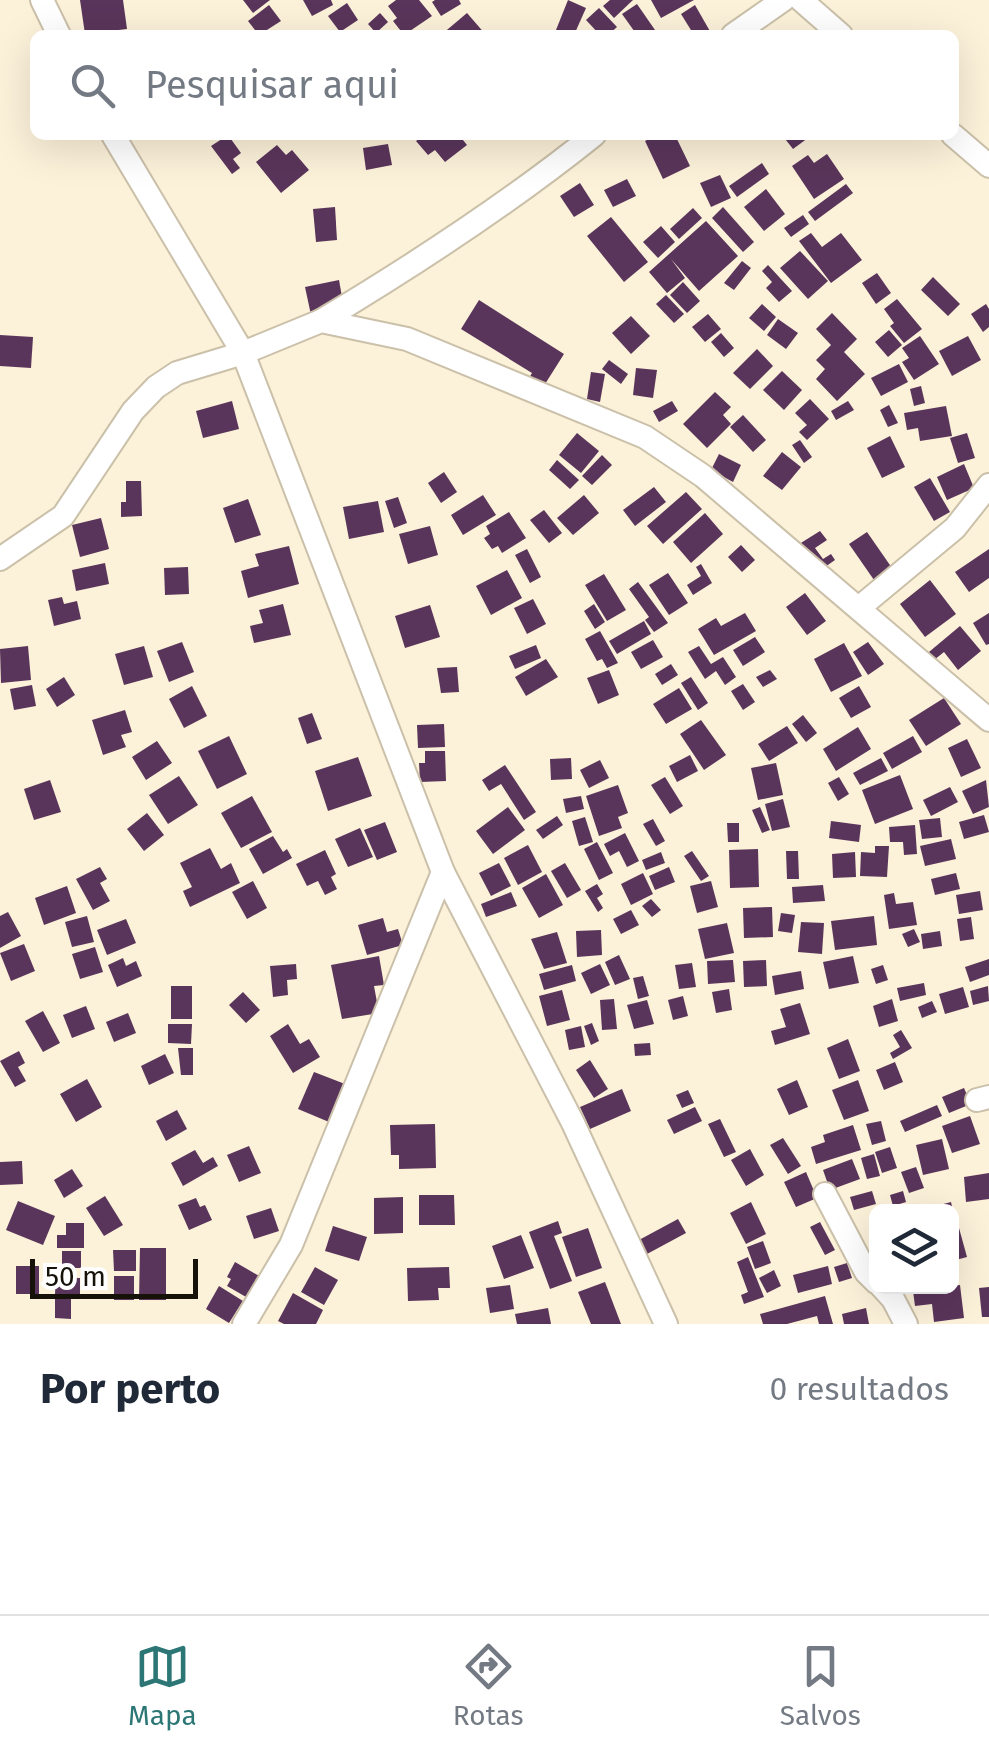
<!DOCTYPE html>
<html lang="pt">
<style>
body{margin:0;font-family:"Fira Sans",sans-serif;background:#f2f2f3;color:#1f2937}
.controls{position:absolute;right:30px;bottom:30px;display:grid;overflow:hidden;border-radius:15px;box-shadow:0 10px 40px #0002}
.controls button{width:90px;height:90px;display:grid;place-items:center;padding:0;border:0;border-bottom:2px solid #e0e1e3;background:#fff;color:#1f2937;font:50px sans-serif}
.scale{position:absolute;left:30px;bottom:25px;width:168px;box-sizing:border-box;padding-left:10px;border:5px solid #16120a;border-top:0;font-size:28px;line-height:35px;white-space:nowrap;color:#16120a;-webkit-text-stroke:8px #fff;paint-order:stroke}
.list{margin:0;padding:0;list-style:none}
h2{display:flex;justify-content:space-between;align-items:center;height:130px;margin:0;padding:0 40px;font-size:42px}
h2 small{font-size:32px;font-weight:400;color:#747a83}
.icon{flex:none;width:55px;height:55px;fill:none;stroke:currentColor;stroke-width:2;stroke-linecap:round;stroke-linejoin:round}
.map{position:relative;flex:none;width:989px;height:1324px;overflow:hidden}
.search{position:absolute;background:#fff;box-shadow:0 10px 40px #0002;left:30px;right:30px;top:30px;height:110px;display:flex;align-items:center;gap:25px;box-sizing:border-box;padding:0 35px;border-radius:15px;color:#747a83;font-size:38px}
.sheet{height:290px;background:#fff}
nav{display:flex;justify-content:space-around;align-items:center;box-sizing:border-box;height:140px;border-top:2px solid #e0e1e3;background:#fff;font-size:28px;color:#747a83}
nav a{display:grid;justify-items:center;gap:5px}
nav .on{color:#2d7676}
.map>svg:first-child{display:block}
</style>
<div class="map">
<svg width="989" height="1324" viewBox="0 0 989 1324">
<rect width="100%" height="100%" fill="#fcf1d9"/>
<g fill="#5a355b">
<polygon points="80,0 123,0 127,29 85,34"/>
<polygon points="243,0 270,0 253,13"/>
<polygon points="303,0 331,0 333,5 312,16"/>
<polygon points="396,0 419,0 432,16 404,35 393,21 397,18 388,6"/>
<polygon points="435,0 459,0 461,4 441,16 432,2"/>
<polygon points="568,0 586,8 574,35 556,30"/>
<polygon points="610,0 633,0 614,18 603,6"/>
<polygon points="651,0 694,0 661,18"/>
<polygon points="347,3 358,20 340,32 328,16"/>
<polygon points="637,4 655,30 648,35 637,35 622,14"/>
<polygon points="269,5 281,21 259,35 248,21"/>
<polygon points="695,5 711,33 708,35 694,35 681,14"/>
<polygon points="599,8 617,27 608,35 600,35 586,20"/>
<polygon points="380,13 388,22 376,33 368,24"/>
<polygon points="467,13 486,35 441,35"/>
<polygon points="228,135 241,153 233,159 240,168 232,174 211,146"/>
<polygon points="424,135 459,135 467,145 445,162 435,150 428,155 416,141"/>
<polygon points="657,135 675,135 690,166 663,179 645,141"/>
<polygon points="782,135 812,135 793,149"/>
<polygon points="388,144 392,165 366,170 363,148"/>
<polygon points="277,145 286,155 292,150 309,170 281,193 256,162"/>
<polygon points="827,154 844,179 814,199 792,166 808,155 814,163"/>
<polygon points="762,163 769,174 737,197 729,186"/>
<polygon points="720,175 731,198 711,207 700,183"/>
<polygon points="627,179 636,196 613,207 604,190"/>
<polygon points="580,183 594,205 574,217 560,196"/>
<polygon points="846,184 853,193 815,221 808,212"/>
<polygon points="766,189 785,214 764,231 744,207"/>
<polygon points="335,207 337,240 316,242 313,209"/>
<polygon points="723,207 754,242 743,252 712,218"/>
<polygon points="693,208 702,218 679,239 670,229"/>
<polygon points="803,215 809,224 791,237 784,228"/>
<polygon points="611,217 648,262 624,282 587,236"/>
<polygon points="706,221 738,256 699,291 671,259 685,278 667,293 649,272"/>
<polygon points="661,226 675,242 658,258 643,242"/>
<polygon points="811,233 822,247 841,233 862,260 831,283 799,241"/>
<polygon points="800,251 828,281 808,299 780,268"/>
<polygon points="742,261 751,268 734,290 724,283"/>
<polygon points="768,265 792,291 779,302 766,288 772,282 762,271"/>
<polygon points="877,273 891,293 876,304 862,283"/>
<polygon points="933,277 960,304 948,316 921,290"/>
<polygon points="339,280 344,308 311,315 305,287"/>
<polygon points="683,282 700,301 687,313 670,295"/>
<polygon points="666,295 684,314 674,323 656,304"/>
<polygon points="897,299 922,329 904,343 890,326 894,323 884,309"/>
<polygon points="479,300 564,354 540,392 526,383 532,373 461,329"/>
<polygon points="762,304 776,317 764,331 749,318"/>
<polygon points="986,304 989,309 989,327 983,332 971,314"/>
<polygon points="832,313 857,339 844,352 865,374 837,401 816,379 825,369 816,360 831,345 816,329"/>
<polygon points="708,314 721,329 705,342 692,327"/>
<polygon points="631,316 650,336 631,354 612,333"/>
<polygon points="778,319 798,333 786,349 767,335"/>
<polygon points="889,330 902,345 888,357 875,342"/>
<polygon points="721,333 734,348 724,357 711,342"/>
<polygon points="0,335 33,337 31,368 0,366"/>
<polygon points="920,336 939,364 914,380 902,362 909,358 902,348"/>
<polygon points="968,336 981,360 952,376 939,351"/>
<polygon points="757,349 773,366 750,389 733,373"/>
<polygon points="609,360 628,374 621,384 602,369"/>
<polygon points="899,364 908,382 881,396 871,378"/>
<polygon points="636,368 657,370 653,398 633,395"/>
<polygon points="782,371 802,390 784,410 763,390"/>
<polygon points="591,372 605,374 600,402 587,399"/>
<polygon points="921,386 925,403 914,406 910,389"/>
<polygon points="715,392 731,407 723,415 731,424 707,448 683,424"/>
<polygon points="810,399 829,419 807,440 799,432 807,425 795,413"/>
<polygon points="232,401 239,429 203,438 196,411"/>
<polygon points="672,401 678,411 659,422 653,411"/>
<polygon points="848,401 854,410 836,420 831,411"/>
<polygon points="889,405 898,423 888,427 880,410"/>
<polygon points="946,406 952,436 920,441 918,428 907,430 904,413"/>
<polygon points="743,415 766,440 753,452 730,427"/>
<polygon points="577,433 599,451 581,473 559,455"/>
<polygon points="967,433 975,458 958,463 950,438"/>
<polygon points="890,436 905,467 882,478 867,448"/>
<polygon points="800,440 812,457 804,463 792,445"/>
<polygon points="782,452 801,467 782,490 763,476"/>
<polygon points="719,454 741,465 733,482 711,470"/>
<polygon points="602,455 612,465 592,485 582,476"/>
<polygon points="557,460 579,480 570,489 549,470"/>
<polygon points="964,464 974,488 947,500 937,477"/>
<polygon points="444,472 457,492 441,503 428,483"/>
<polygon points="930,478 950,512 934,521 914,487"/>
<polygon points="126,481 141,481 142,516 121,517 121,502 126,502"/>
<polygon points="654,487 666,502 635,526 623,510"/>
<polygon points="686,492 702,509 663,544 647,526"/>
<polygon points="483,495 496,515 463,535 451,515"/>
<polygon points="584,495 599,513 573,535 557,518"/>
<polygon points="398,497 407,523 394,528 385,501"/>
<polygon points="248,499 261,535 235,543 223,508"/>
<polygon points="378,501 384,532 349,539 343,507"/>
<polygon points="544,510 562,533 549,543 530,520"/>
<polygon points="509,512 526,538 502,553 498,546 492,549 484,538 490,534 486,526"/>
<polygon points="705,513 723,534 691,563 673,542"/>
<polygon points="101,518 109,549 80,557 72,525"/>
<polygon points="430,526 438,555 408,564 399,534"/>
<polygon points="820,531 827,540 815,548 823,559 831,554 835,560 815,574 796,546"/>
<polygon points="867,532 892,568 874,580 849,544"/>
<polygon points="741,545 755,560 742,572 728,557"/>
<polygon points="289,546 299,584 248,598 241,571 259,566 255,554"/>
<polygon points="527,549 541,577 530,583 515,555"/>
<polygon points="989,549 989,578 969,592 955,572"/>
<polygon points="105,563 109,584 76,591 72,570"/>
<polygon points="701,564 712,583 693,595 687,585 701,576 696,567"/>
<polygon points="188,567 189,594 165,595 164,568"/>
<polygon points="507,570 522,598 491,615 476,586"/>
<polygon points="668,573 688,603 669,615 649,585"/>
<polygon points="604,574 626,610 607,621 585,585"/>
<polygon points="930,580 956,614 925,637 900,604"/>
<polygon points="638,582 668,623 654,632 645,620 649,617 629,589"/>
<polygon points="805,593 826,621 807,635 786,607"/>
<polygon points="62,597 64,604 77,601 81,619 54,626 48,600"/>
<polygon points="533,599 546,624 527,634 514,608"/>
<polygon points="283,604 291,635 254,643 250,626 263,623 259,610"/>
<polygon points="594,604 605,622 595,629 584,611"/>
<polygon points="430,605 440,637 405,648 395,616"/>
<polygon points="745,613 756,631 714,655 698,629 716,618 721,626"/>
<polygon points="989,613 989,644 986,645 973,623"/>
<polygon points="644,621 651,634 617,654 609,641"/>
<polygon points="960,626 981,651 958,670 944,652 929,664 923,657"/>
<polygon points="600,631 618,663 607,668 602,659 597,661 585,639"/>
<polygon points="755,637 765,652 743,666 733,650"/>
<polygon points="653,640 663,657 641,669 631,652"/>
<polygon points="182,642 194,672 169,682 157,651"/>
<polygon points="868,642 884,664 868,675 853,652"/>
<polygon points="844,643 862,676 831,692 814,659"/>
<polygon points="536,645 541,658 515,669 509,656"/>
<polygon points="28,646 31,680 1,683 0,649"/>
<polygon points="144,646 153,677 124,685 115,654"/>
<polygon points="699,646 711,664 723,657 736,677 725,685 716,671 705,679 688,652"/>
<polygon points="546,659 558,677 526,696 515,677"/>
<polygon points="671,664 678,675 662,685 655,674"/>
<polygon points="457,667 459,692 441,693 437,668"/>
<polygon points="609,670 619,695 598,704 587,678"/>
<polygon points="770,670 777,679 763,687 756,677"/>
<polygon points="64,677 75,695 57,707 46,689"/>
<polygon points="691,677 708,703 698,710 681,683"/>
<polygon points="743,684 755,702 743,710 731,691"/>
<polygon points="32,685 36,706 14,710 10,689"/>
<polygon points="192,686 207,716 184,728 169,699"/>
<polygon points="859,686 871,707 851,718 839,698"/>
<polygon points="679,688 692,709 666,724 653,704"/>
<polygon points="944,698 961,724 926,746 909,720"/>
<polygon points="125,710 132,732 121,735 126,747 103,755 92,720"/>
<polygon points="312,713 322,739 307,744 298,718"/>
<polygon points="803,715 817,733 806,742 792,724"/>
<polygon points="701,720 726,755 704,770 680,734"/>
<polygon points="444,724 445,747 418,748 417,725"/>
<polygon points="787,726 798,743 769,761 758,744"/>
<polygon points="858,727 871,749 836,771 823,749"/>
<polygon points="229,736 247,774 217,789 198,751"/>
<polygon points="913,736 922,752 892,769 883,753"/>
<polygon points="967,739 981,768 961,777 948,748"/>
<polygon points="157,741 172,763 146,780 132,757"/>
<polygon points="425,751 445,751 446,781 420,782 419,763 425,763"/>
<polygon points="690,755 698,771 677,782 669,766"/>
<polygon points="358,757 372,796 328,811 315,771"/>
<polygon points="571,758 572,779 551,780 550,759"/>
<polygon points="881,758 888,771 860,785 853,773"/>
<polygon points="600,760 609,778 589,788 580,770"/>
<polygon points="776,763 783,795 758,800 751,768"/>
<polygon points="505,765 536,812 524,820 501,784 489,791 482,780"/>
<polygon points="900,775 913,809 875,824 862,790"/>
<polygon points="179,776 198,805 168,824 149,795"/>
<polygon points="665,777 683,806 670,814 651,785"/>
<polygon points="839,777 849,794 838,801 828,783"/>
<polygon points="50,780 61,812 34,820 24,789"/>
<polygon points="986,780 989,807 973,814 962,791"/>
<polygon points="618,785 628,813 618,817 622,828 599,836 586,796"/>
<polygon points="950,787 958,802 931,816 923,800"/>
<polygon points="252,796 272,832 241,848 221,813"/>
<polygon points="581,796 584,809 566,813 563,799"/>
<polygon points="783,799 790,827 772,831 765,804"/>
<polygon points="508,807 525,830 493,854 476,831"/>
<polygon points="760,807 770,830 762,833 752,810"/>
<polygon points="147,813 164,835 144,851 127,829"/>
<polygon points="984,815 989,832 964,839 959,822"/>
<polygon points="557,816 563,825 543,839 536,830"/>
<polygon points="585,817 593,842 579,846 572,821"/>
<polygon points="940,818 942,837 922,839 919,820"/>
<polygon points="653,819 665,841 656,846 643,824"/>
<polygon points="831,821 861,825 859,842 829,838"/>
<polygon points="385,822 397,852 377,860 364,830"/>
<polygon points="727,823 739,823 739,842 728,842"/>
<polygon points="915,825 917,854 904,855 903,842 890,842 889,827"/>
<polygon points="360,828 373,857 348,867 335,839"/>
<polygon points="625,833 639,861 627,867 619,851 610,856 604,844"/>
<polygon points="273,836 283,852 287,849 292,858 263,874 249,849"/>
<polygon points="951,839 956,859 925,866 920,846"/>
<polygon points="597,842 613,873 599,880 584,849"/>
<polygon points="528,845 542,872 518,885 504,858"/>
<polygon points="875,846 889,846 887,877 860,876 861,852 875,853"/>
<polygon points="210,848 221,869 231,863 240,883 190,907 183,891 192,887 180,863"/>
<polygon points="758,849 759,887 730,888 729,850"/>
<polygon points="325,850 336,874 331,877 337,889 325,895 318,881 307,886 296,864"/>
<polygon points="692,851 709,876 701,881 684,856"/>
<polygon points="786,851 798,851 799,879 787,879"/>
<polygon points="661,852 665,863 646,870 642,860"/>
<polygon points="855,852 856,877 833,878 832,854"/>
<polygon points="499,863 511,886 491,896 479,873"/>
<polygon points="565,863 581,890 567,898 551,871"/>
<polygon points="100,867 107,879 100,883 110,901 93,910 76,879"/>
<polygon points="669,867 675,882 655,890 649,876"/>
<polygon points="643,873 653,894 631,905 621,884"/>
<polygon points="956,873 960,889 935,895 931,879"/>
<polygon points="546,874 563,905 539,918 522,888"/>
<polygon points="253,881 267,908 247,919 232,892"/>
<polygon points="711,881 718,907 697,913 690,886"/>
<polygon points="597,884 603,894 597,898 603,908 598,912 585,891"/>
<polygon points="823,885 825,901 793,903 792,887"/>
<polygon points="67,886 76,913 44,925 35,898"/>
<polygon points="980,891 983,910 959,914 956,895"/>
<polygon points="511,892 517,906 486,917 481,904"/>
<polygon points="894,893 896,904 913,902 917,925 889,929 884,895"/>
<polygon points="651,899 661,910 652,917 642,906"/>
<polygon points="772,907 773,937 744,938 743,908"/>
<polygon points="631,910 639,925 621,934 613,919"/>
<polygon points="8,912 21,936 0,948 0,916"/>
<polygon points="781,913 795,915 792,933 778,931"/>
<polygon points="87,916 94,942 72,947 65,922"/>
<polygon points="874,916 877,945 835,950 831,921"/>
<polygon points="971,917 974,939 960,941 957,919"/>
<polygon points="383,918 387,932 398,929 403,945 367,955 358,925"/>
<polygon points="126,919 136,943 107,955 97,930"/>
<polygon points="801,922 824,923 822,954 798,952"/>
<polygon points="727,923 734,953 705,959 698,929"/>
<polygon points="914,929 920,942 908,947 902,934"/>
<polygon points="601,930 602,955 577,957 576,931"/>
<polygon points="940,931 942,946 923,949 921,934"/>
<polygon points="557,932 567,963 544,969 531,939"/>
<polygon points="24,944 35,971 11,981 0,953"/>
<polygon points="95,947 103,972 80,979 72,954"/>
<polygon points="619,955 630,979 615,985 605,962"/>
<polygon points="379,956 384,985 374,986 379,1013 342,1019 331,965"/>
<polygon points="853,956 859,983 829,989 823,962"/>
<polygon points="123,958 126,966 136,961 142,976 117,987 108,965"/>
<polygon points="989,959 989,975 970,982 965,967"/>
<polygon points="733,960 735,982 708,984 707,961"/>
<polygon points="766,960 767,986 744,987 743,961"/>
<polygon points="692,963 696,987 679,989 675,965"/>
<polygon points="296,964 297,979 287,980 288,995 273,997 270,966"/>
<polygon points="600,964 610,985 591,994 581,973"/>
<polygon points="572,965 576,981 544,990 539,974"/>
<polygon points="883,965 888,980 876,984 871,969"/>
<polygon points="801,971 804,989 775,995 772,976"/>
<polygon points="643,976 649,996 638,999 633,978"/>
<polygon points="924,983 926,995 900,1001 897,988"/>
<rect x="171" y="986" width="21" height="33"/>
<polygon points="988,986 989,1001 973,1005 970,991"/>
<polygon points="963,987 969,1007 945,1014 939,994"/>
<polygon points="729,989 732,1010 716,1013 712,992"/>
<polygon points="562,990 570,1020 547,1026 539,996"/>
<polygon points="243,992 260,1010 246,1023 229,1005"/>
<polygon points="683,996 688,1016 673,1020 668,1000"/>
<polygon points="614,999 617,1029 602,1030 600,1000"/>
<polygon points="892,999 898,1021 879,1027 873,1006"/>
<polygon points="647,1000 654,1024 634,1029 627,1005"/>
<polygon points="932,1001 937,1012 922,1018 918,1007"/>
<polygon points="800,1003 810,1034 775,1045 771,1031 786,1027 780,1009"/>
<polygon points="86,1006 95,1029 72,1038 63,1015"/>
<polygon points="43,1011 60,1043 43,1052 25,1021"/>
<polygon points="128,1013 136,1033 114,1042 106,1022"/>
<polygon points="592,1023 599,1041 591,1045 584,1026"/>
<polygon points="168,1024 192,1024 191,1044 168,1043"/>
<polygon points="288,1024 300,1044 309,1039 320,1057 293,1073 270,1036"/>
<polygon points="581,1026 585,1047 569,1050 565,1030"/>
<polygon points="901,1030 912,1048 893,1059 890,1053 900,1047 893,1035"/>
<polygon points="848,1039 860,1071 839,1079 827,1048"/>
<polygon points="650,1043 651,1055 635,1056 634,1044"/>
<polygon points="178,1048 193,1048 193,1075 181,1075"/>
<polygon points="19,1051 25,1063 18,1067 26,1081 15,1087 0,1061"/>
<polygon points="165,1054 174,1073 149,1085 141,1066"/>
<polygon points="590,1060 608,1089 594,1098 576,1070"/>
<polygon points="895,1062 903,1082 884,1090 876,1070"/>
<polygon points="314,1072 345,1084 329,1122 298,1109"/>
<polygon points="87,1079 102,1107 76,1122 60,1094"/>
<polygon points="797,1080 808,1107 789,1115 777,1089"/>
<polygon points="858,1080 869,1111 844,1120 832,1090"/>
<polygon points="964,1088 971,1104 949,1113 942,1097"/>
<polygon points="622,1089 631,1111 590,1129 580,1107"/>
<polygon points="688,1090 694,1103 682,1108 676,1095"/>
<polygon points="937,1105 942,1116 905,1132 900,1121"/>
<polygon points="695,1107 702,1121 674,1134 667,1120"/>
<polygon points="177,1110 187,1129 166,1141 156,1121"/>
<polygon points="970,1116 980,1144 952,1153 942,1126"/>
<polygon points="720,1119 736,1152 724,1157 708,1124"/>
<polygon points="881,1121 886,1141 872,1145 866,1124"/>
<polygon points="435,1124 436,1168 399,1169 399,1155 391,1155 390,1125"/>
<polygon points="853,1125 861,1150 816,1164 811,1147 825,1142 823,1135"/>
<polygon points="783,1138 801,1166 788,1174 770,1145"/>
<polygon points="942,1139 949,1169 923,1175 916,1145"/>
<polygon points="249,1146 261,1173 239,1182 227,1155"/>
<polygon points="890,1147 897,1168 882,1173 875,1152"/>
<polygon points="750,1149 764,1175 746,1186 731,1160"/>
<polygon points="195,1150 203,1163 213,1157 218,1166 183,1186 171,1163"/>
<polygon points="874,1154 880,1176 867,1179 861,1158"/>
<polygon points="852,1159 860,1179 830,1190 823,1170"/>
<polygon points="22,1161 23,1184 0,1185 0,1162"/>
<polygon points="916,1167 924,1188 909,1193 901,1172"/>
<polygon points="72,1169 83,1186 64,1198 54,1180"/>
<polygon points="806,1172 817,1198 796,1207 784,1182"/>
<polygon points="989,1173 989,1199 966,1202 964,1177"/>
<polygon points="872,1191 876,1204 854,1210 850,1197"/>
<polygon points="903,1191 906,1202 893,1206 890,1195"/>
<polygon points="419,1195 454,1195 455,1225 419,1225"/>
<polygon points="105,1196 123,1225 104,1236 86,1208"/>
<polygon points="403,1197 403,1233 374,1234 374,1198"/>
<polygon points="196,1198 200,1207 205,1205 212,1220 189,1230 178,1205"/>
<polygon points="18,1201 55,1216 43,1245 6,1230"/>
<polygon points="751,1202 766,1234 746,1244 730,1213"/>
<polygon points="951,1202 956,1225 952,1226 952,1212 933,1212 932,1207"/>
<polygon points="271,1208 279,1231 254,1239 246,1216"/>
<polygon points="678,1219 686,1233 647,1254 639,1240"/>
<polygon points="558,1221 562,1233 554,1236 572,1281 550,1289 529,1232"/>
<polygon points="820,1222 835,1250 825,1255 810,1227"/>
<polygon points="66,1223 84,1223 84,1248 57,1248 57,1235 66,1235"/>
<polygon points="333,1226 367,1237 359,1261 325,1251"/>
<polygon points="588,1228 602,1268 576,1277 562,1237"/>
<polygon points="959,1228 967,1257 952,1261 952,1230"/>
<polygon points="521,1235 534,1268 504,1279 492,1246"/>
<polygon points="763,1241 771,1263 755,1269 747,1247"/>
<polygon points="140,1248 166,1248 166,1300 139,1300"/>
<polygon points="113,1250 136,1250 136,1271 114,1271"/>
<rect x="62" y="1251" width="19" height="17"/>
<polygon points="748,1257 764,1297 744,1304 741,1295 748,1292 737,1262"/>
<polygon points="235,1262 266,1280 253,1301 227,1286 231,1279 227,1277"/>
<polygon points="847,1263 852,1278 839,1282 834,1267"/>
<rect x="16" y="1266" width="23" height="28"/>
<polygon points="828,1266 832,1284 798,1293 793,1275"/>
<polygon points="315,1267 338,1280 324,1305 301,1292"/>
<polygon points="449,1267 450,1288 438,1288 439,1300 408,1301 407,1268"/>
<polygon points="774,1270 781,1286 767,1293 759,1278"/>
<polygon points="56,1274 75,1275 75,1278 80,1278 80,1295 55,1294"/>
<rect x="114" y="1276" width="20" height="24"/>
<polygon points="605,1282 621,1324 591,1324 578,1292"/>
<polygon points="510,1285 514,1309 490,1313 486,1288"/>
<polygon points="960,1285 964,1318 934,1322 932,1304 915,1306 913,1291"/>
<polygon points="219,1286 243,1301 229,1323 206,1309"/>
<polygon points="989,1287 989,1317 982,1317 979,1288"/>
<polygon points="293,1293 323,1310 316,1324 284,1324 278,1321"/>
<polygon points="825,1296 833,1324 819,1324 817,1316 787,1324 763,1324 760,1314"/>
<polygon points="55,1298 71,1299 71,1319 55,1318"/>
<polygon points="548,1308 551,1324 517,1324 515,1314"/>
<polygon points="866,1308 869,1324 844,1324 842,1314"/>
</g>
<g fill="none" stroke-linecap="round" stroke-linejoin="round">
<defs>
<g id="street">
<polyline points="42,0 59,35"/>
<polyline points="801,0 841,35"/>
<polyline points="733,35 783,0"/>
<polyline points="113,135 243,353 443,872 573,1123 666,1324"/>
<polyline points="953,135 989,166"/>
<path d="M321,321C416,264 507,205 594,135"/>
<polyline points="0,559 63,516 133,411 156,387 177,373 243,353 321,321 407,339 645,437 703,476 989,720"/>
<polyline points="860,607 955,528 989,485"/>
<polyline points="977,1100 989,1097"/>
<polyline points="825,1194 866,1272 876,1282"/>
<polyline points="881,1286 893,1299 906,1324"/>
<polyline points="244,1324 291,1245 443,872"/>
</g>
</defs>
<use href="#street" stroke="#cbc0a9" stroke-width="26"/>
<use href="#street" stroke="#fff" stroke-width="22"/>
</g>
</svg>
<div class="controls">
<button><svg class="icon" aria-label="layers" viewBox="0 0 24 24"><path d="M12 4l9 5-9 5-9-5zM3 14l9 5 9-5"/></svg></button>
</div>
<div class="scale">50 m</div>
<div class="search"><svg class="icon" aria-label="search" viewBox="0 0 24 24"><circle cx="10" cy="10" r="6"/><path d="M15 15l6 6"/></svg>Pesquisar aqui</div>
</div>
<section class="sheet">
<h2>Por perto<small>0 resultados</small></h2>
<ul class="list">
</ul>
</section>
<nav>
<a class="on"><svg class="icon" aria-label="map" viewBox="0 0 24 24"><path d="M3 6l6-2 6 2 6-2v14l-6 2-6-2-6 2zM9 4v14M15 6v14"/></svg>Mapa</a>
<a><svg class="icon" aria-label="directions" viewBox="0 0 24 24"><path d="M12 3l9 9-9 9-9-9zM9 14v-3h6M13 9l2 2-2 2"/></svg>Rotas</a>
<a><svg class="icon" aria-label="saved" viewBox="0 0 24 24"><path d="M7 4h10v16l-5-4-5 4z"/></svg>Salvos</a>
</nav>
